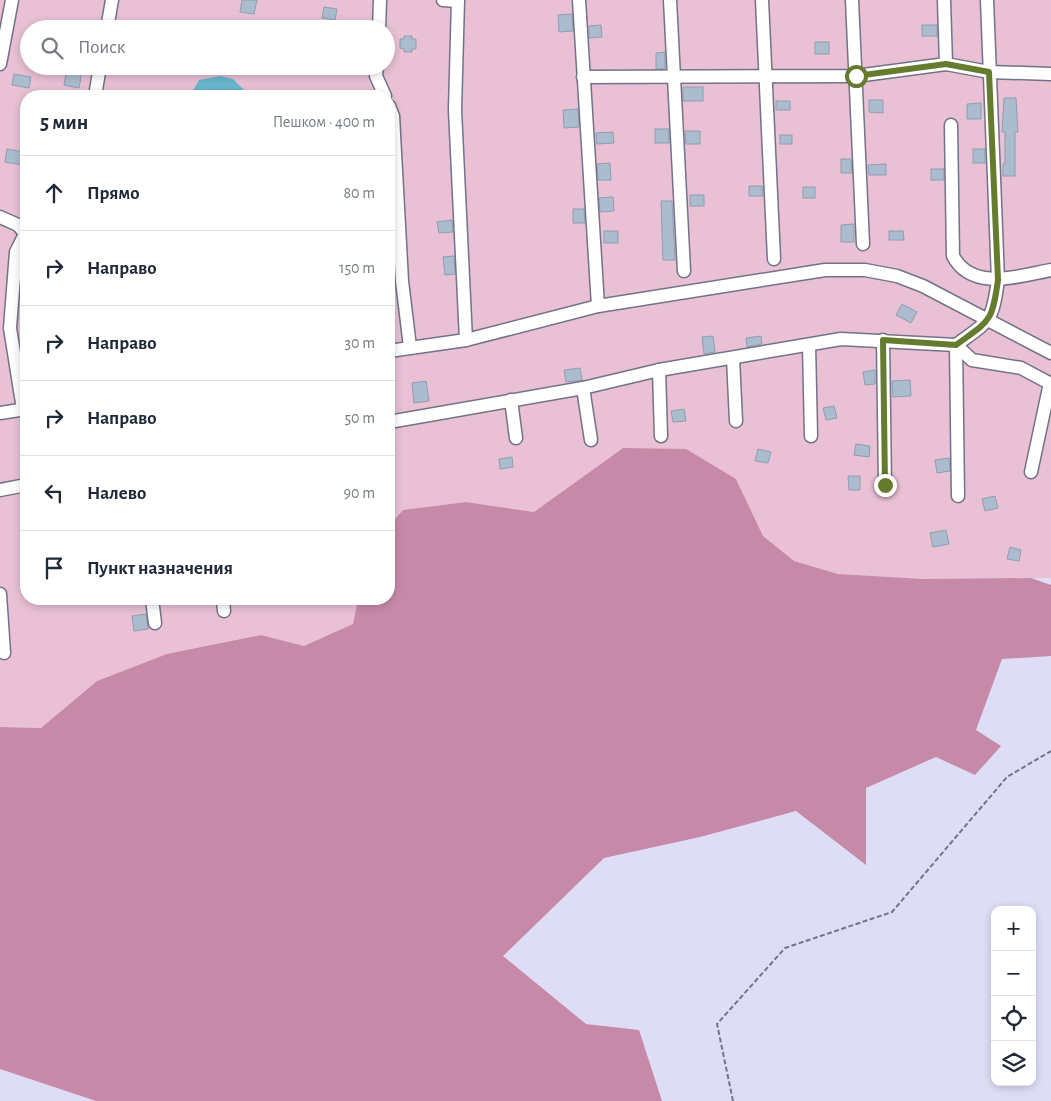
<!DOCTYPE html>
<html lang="ru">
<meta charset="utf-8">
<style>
body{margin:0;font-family:"Alegreya Sans",sans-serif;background:#f6f6f7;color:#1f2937}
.controls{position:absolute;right:15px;bottom:15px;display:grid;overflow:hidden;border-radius:10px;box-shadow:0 2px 8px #0003}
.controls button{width:45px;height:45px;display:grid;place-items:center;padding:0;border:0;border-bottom:1px solid #e0e1e3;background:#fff;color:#1f2937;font:25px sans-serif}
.stop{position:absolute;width:15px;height:15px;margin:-11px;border:4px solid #657c2e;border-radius:50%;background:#fff}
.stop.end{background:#657c2e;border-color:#fff;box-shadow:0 1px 5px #0008}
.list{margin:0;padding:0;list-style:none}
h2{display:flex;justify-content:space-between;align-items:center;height:65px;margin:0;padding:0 20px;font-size:21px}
h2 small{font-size:16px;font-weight:400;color:#747a83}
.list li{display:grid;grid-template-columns:32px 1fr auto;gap:15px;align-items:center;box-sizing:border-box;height:75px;padding:0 20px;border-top:1px solid #e0e1e3}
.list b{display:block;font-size:19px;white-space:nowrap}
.list em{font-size:16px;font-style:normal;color:#747a83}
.icon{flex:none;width:28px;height:28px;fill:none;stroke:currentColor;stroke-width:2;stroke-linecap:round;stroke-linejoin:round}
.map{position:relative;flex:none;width:1051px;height:1101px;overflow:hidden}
.search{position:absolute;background:#fff;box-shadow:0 2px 8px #0003;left:20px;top:20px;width:375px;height:55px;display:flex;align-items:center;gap:12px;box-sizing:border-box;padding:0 18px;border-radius:28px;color:#747a83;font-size:19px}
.panel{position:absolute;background:#fff;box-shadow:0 2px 8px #0003;left:20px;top:90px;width:375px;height:515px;border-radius:20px}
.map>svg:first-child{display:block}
</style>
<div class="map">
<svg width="1051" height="1101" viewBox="0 0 1051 1101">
<rect width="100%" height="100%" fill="#dddef6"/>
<path fill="#e9c0d4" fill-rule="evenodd" d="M0,0H1051V578L923,579L838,574L793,561L763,536L736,479L623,448L534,512L466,502L403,510L389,526V96H26V599H358L353,624L304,646L261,635L97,681L41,728L0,727ZM29,29H386V66H29Z"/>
<polygon fill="#c68aa8" points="623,448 686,449 736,479 763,536 794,561 838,574 923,579 1031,578 1051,585 1051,656 1002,659 976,730 1001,746 975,775 936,757 866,788 866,865 796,811 700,837 604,858 503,956 586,1024 639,1030 662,1101 96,1101 0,1069 0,727 41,728 97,681 167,654 261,635 304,646 353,624 358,599 389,599 389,526 403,510 466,502 534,512"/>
<polygon fill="#6ab7cf" points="220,76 233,79 250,96 190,96 199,80"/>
<g fill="#abbccf" stroke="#8e9eb0">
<polygon points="242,0 257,0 254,14 240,12"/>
<polygon points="324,7 337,9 335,20 322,18"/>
<polygon points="572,14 573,31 559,32 558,15"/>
<polygon points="601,25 602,37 589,38 589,26"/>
<rect x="922" y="25" width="15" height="11"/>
<polygon points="404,36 412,36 412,39 416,39 416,49 412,49 412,52 404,52 404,49 400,48 400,39 404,39"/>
<rect x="815" y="42" width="14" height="12"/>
<polygon points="665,52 665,69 656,69 656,53"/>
<polygon points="67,69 82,71 79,88 64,85"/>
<polygon points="14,74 31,77 29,88 12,85"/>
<rect x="683" y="87" width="20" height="14"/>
<polygon points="1004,98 1016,98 1018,132 1015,132 1015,176 1003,176 1003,164 1005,164 1005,132 1002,132"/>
<polygon points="869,100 883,100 883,113 869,112"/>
<rect x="776" y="101" width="14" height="9"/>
<polygon points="981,103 981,119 967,119 967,104"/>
<polygon points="578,109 579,127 564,128 563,110"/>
<rect x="655" y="129" width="14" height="14"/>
<polygon points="685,131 700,131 700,144 686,144"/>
<polygon points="613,132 614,143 597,144 596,133"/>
<rect x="780" y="135" width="12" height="9"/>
<polygon points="7,149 25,152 23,165 5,162"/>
<rect x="973" y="149" width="12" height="14"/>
<polygon points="841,159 851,159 852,173 841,173"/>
<polygon points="610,163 611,180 598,180 597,164"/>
<polygon points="886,164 886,175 869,175 868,165"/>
<rect x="931" y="169" width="13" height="11"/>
<polygon points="749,186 762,186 763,196 749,196"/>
<rect x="803" y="187" width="12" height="11"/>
<rect x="690" y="195" width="14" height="11"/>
<polygon points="613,197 614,211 600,212 599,198"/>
<polygon points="661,201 672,201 675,260 663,260"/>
<polygon points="573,209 584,209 585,223 573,223"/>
<polygon points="452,220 453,232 439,233 437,222"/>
<polygon points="854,224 854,242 841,242 841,225"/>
<rect x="604" y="231" width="14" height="12"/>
<polygon points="889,231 903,231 904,240 889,240"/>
<polygon points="454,256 455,274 445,275 443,257"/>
<polygon points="902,304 917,312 911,323 896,315"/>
<polygon points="713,336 715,352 704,354 702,337"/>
<polygon points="761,336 762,344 747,347 746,338"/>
<polygon points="580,368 582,380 566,382 564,370"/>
<polygon points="875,370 875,384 865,385 863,372"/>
<polygon points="910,380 911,396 893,397 892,381"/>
<polygon points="426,381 429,401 414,403 412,383"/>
<polygon points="834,406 837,418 826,420 823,408"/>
<polygon points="684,409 686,421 673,422 671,411"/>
<polygon points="856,444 870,446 869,457 854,455"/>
<polygon points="758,449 771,452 768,463 755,461"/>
<polygon points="512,457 513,467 500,469 499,459"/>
<polygon points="949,458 950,471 937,473 935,460"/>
<polygon points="848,476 860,476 860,490 849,490"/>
<polygon points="995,496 998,508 985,511 982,499"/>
<polygon points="946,530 949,544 933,547 930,533"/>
<polygon points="1010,547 1021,550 1019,561 1007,559"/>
<polygon points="146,614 148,629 134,631 132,616"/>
</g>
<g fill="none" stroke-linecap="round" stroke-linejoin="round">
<defs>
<g id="minor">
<polyline points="443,0 456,1"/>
<polyline points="458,0 455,110 466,340"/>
<polyline points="579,0 598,306"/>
<polyline points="670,0 684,271"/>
<polyline points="762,0 774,259"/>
<polyline points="852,0 863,244"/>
<polyline points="944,0 946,64"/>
<polyline points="107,29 112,0"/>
<polyline points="379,29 380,0"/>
<polyline points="0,64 12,0"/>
<polyline points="377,66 376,76 385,96"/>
<polyline points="583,77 856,76 946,64 989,72 1051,74"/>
<polyline points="95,96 100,66"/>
<polyline points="389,106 393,116 402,281 410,347"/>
<path d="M951,125L953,256C972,292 1019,276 1051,270"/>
<polyline points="0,217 18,225 25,233"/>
<polyline points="883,340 885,485"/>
<polyline points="809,345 811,436"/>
<polyline points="389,351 466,340 598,306 825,270 865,270 897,276 923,286 1051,353"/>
<polyline points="733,358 736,421"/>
<polyline points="659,370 661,436"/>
<polyline points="583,388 591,440"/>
<polyline points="511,400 516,438"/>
<polyline points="23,409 10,328 16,252 26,232"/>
<polyline points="0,413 26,409"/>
<polyline points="389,422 583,388 659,370 841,339 956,345 972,360 1021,368 1051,384"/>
<polyline points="1031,472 1050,383"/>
<polyline points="0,490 26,485"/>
<path d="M958,496L956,345C990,320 992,323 998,280L987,0"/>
<polyline points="0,594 4,653"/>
<polyline points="152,599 155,623"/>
<polyline points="223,599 224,611"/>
</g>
</defs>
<use href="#minor" stroke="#727288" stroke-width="15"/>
<polyline stroke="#737484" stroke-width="2" stroke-dasharray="5 2.5" stroke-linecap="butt" points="733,1101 717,1024 785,948 892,912 1007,777 1051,751"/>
<use href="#minor" stroke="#fff" stroke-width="12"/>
</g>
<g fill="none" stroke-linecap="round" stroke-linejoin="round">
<path stroke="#657c2e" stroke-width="6" d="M856,76L946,64L989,72L998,280C992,323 990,320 956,345L883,340L885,485"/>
</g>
</svg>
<div class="controls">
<button>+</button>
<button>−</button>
<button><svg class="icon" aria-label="locate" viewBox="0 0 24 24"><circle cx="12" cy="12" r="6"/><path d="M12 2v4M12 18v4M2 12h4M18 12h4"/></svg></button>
<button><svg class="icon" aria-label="layers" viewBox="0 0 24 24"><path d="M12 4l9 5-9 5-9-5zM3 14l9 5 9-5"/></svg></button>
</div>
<div class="stop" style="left:856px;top:76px"></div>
<div class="stop end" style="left:885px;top:485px"></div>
<div class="search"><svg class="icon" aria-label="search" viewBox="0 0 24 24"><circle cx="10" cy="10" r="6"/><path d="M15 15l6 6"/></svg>Поиск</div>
<section class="panel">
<h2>5 мин<small>Пешком · 400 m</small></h2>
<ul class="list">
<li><svg class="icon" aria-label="ahead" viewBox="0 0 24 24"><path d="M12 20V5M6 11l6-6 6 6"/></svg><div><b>Прямо</b></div><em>80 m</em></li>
<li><svg class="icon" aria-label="right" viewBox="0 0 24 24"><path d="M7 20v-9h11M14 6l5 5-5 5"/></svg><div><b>Направо</b></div><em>150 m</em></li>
<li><svg class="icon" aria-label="right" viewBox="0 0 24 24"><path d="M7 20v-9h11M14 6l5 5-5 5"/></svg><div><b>Направо</b></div><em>30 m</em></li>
<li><svg class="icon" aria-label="right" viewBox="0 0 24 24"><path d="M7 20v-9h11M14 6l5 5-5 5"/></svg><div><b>Направо</b></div><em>50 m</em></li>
<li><svg class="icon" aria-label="left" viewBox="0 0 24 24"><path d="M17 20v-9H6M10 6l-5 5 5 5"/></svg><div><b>Налево</b></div><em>90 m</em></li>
<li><svg class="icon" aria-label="arrive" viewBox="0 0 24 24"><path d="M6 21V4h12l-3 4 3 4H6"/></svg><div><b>Пункт назначения</b></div></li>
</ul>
</section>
</div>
